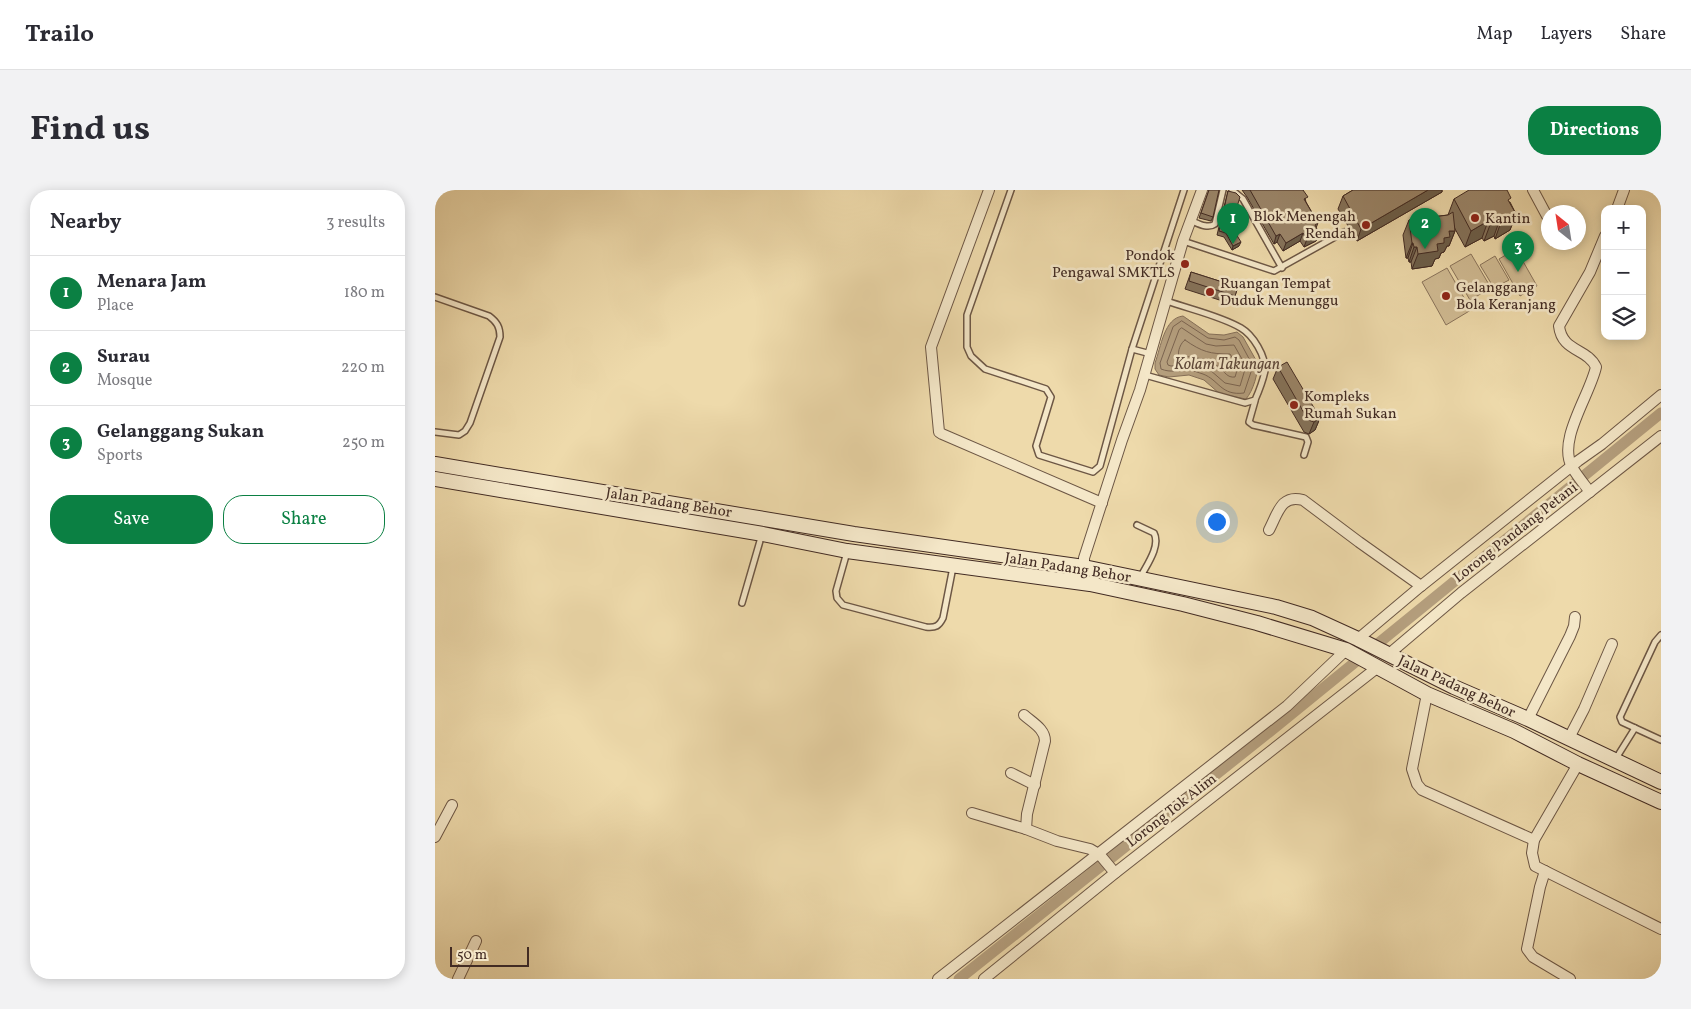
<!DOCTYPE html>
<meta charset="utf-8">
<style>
body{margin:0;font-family:Vollkorn,serif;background:#f2f2f3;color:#2b2b33}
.controls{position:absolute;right:15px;top:15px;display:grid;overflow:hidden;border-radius:10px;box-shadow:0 2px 12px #0003}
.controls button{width:45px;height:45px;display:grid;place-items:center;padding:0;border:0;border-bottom:1px solid #e1e1e2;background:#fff;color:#2b2b33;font:25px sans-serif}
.compass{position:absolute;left:1106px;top:15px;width:45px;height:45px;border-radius:50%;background:#fff;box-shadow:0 2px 12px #0003;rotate:330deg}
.scale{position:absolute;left:15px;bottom:12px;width:79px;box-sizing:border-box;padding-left:5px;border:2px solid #422b23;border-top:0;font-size:14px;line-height:18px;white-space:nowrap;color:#422b23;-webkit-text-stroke:4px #f4e7c8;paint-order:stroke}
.you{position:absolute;left:781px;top:331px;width:18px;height:18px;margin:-12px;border:4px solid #fff;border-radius:50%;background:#1a73e8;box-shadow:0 0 0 8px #1a73e833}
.badge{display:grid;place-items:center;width:32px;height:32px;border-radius:50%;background:#0b8043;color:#fff;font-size:16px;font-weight:700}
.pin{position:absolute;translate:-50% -41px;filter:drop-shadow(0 1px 2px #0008)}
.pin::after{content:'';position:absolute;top:26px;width:18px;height:15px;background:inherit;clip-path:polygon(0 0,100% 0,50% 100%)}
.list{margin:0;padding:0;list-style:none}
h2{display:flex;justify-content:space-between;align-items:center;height:65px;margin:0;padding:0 20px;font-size:21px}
h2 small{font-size:16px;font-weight:400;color:#7c7c81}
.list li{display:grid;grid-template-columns:32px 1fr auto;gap:15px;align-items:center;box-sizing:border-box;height:75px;padding:0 20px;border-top:1px solid #e1e1e2}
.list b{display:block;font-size:19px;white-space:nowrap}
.list p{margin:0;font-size:16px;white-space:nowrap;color:#7c7c81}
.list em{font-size:16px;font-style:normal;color:#7c7c81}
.actions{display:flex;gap:10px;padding:15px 20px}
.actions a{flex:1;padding:11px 0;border:1px solid #0b8043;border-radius:20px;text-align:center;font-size:18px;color:#0b8043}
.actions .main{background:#0b8043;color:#fff}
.icon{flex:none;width:28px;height:28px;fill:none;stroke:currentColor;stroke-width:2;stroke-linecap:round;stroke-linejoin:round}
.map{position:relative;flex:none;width:1226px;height:789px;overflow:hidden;border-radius:20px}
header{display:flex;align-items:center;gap:30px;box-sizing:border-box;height:70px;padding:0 25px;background:#fff;border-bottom:1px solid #e1e1e2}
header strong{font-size:24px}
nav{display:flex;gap:28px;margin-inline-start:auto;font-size:18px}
.intro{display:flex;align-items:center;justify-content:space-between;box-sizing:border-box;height:120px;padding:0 30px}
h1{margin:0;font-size:35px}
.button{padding:12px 22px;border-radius:20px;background:#0b8043;color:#fff;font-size:18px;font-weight:700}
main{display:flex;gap:30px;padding:0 30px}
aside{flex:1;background:#fff;border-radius:20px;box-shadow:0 2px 12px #0003}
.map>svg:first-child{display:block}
</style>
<header>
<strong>Trailo</strong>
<nav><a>Map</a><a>Layers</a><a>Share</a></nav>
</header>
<div class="intro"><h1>Find us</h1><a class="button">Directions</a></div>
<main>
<aside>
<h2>Nearby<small>3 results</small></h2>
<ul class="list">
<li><span class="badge">1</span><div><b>Menara Jam</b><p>Place</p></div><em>180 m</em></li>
<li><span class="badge">2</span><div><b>Surau</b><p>Mosque</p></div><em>220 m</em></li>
<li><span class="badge">3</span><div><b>Gelanggang Sukan</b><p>Sports</p></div><em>250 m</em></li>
</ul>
<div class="actions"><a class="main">Save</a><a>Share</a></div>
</aside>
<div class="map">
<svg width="1226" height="789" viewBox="0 0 1226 789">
<rect width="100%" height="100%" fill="#eedaab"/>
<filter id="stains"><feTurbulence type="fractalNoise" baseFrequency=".004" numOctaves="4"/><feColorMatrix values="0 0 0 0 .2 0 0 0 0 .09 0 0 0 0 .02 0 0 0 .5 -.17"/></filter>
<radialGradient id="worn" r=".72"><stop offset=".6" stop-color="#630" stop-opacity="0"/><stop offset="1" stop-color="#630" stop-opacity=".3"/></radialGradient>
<g fill="#d1bc94" stroke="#8a745c">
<polygon points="1081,59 1102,96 1085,106 1064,69"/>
<polygon points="1036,64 1056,98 1035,110 1015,76"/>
<polygon points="1060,66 1074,90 1059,98 1045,75"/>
<polygon points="1012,78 1036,120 1011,135 987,92"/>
</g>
<path fill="#b49e7d" stroke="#867059" d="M748,126L774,144L789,145L802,142L808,147L822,172C824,182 818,201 811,209L785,204L769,190L754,185L734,187L724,185L720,179V173C726,157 729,128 748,126Z"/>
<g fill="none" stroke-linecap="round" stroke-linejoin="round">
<g stroke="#7b6450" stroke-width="1">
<path d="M747,131L773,148L789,150L800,147L804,150L818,176L809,203C786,206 784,190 768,184C764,183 758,180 753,180C743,180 736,183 726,179L725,173L738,137Z"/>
<polygon points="747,138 771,154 781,156 799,155 811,176 805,196 790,193 775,180 758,174 736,176 733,175 732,172 744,140"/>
<path d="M750,150C767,162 775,164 795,164L803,177L800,187C792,188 790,182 784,177C772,168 758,167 744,166C742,162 746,152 750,150Z"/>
</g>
<polyline stroke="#b49e7d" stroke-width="11" points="524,789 843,535 1226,223"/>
<defs>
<g id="lane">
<polyline points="576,0 532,125 532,157 536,166 550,179 611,199 616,207 601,256 604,265 658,282 665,276 697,159 749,0"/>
<polyline points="797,0 808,9 847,78"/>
<path d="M757,31C764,34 773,39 780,34L788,0"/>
<polyline points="748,51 839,81 909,42"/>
<path d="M0,107L54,126C62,132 65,137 65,147L35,233L30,241L24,245L0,242"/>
<polyline points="697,159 716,164"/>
<path d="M710,185L810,213L820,210C824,201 828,190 830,181C831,166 818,145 806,138C786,126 754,119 732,111"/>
<polyline points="820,211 814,232 818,235 871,247 873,252 869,265"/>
<path d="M702,335L719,343C726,356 711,376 705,388"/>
<path d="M412,362L401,401L402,408L408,415L491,437C501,438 504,436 508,428L518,377"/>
<polyline points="307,413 327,344"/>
<polyline points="1226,445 1220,452 1185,527 1187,532 1226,550"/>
<polyline points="1180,570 1200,538"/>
</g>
<g id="street">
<polyline points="554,0 496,157 504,242 507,244 667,313"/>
<polyline points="1098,0 1112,26"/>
<polyline points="1182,19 1189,0"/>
<path d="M1155,302C1149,294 1142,286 1137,277C1122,250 1155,205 1161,177C1152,158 1127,162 1124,136L1155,82L1170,46"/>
<path d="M834,340C843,323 846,304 868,310L924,352L986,396"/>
<polyline points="649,377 649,368 687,250 705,200 748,51 767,0"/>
<polyline points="923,449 986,396 1143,271 1167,254 1226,205"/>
<polyline points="954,464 1026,403 1226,246"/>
<polyline points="992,504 977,579 982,594 987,600 1099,650"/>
<path d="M589,525C598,533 610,539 610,551L592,624L591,639L622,651L655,659L665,665L680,683"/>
<polyline points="1093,529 1135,446 1139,436 1140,427"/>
<polyline points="1134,548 1149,519 1177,454"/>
<polyline points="1143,574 1099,650 1097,663 1100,676 1226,739"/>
<polyline points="576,583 600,595"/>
<polyline points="537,623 591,639"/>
<polyline points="0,647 17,615"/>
<polyline points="1110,681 1105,697 1092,759 1098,767 1135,789"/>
<polyline points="23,789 41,751"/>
<polyline points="503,789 852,516 911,460"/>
<polyline points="549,789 680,683 943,477"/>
</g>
<g id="secondary">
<polyline points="0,274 419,344 649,377 841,417 877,428 923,449 1019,497 1093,529 1226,592"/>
<polyline points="0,289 328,344 412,361 655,394 748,414 822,433 911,460 992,504 1079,541 1143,574 1226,612"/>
</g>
</defs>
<use href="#lane" stroke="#6d5745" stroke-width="8"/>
<use href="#street" stroke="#6d5745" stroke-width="12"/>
<use href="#secondary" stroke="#422b23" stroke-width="16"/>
<use href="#lane" stroke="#f4e7c8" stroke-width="5"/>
<use href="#street" stroke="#f4e7c8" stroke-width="10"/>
<use href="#secondary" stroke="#f4e7c8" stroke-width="14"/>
</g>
<g fill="#85735b" stroke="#422b23">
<polygon points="774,0 778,27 776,31 764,28"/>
<polygon points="807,0 868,0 871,12 883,33 881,38 884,43 881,51 869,57 865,51 848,61 842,52 839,54 812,7"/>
<polygon points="918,0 1007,0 1007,2 922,51 903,19 908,6"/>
<polygon points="793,1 796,36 804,56 797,60 789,47 782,45"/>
<polygon points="1019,9 1075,12 1081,24 1075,40 1060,49 1059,46 1049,51 1047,48 1030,57 1019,37 1020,41 1014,56 1012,56 1009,62 1006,63 1004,68 1000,69 997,76 977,79 976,72 974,72 973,68 971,68 968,45 974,30 1013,25"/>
<polygon points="756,82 803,97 797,114 750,99"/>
<polygon points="843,177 885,228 880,240 874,244 869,242 838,189"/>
</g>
<g fill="#6c5e4a" stroke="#422b23">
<polygon points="993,0 1007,0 1007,2 922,51 926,39"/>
<polygon points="1081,24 1075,40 1060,49 1066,32"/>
<polygon points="1065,29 1059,46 1049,51 1055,35"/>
<polygon points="1053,31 1047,48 1030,57 1036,41"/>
<polygon points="1014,41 1020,41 1014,56 1012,56 1009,62 1006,63 1004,68 1000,69 997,76 977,79 983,64 1002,54 1009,48"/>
<polygon points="868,43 865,51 848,61 851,53"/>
<polygon points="884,43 881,51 869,57 872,49"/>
<polygon points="845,44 842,52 839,54 841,46"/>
<polygon points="806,52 804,56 797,60 798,56"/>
<polygon points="977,53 978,53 973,68 971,68"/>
<polygon points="979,57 982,57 976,72 974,72"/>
<polygon points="885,228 880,240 874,244 879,232"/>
</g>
<g fill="#9b866a" stroke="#422b23">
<polygon points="774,0 784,0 778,27 766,23"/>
<polygon points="815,0 868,0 873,7 869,9 883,33 880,35 884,43 872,49 868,43 851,53 845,44 841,46"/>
<polygon points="918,0 993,0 926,39 908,6"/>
<polygon points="1034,0 1072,0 1076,8 1073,10 1081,24 1066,32 1065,29 1055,35 1053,31 1036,41 1019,9"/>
<polygon points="793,1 801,3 805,7 796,36 806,52 798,56 791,43 784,41"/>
<polygon points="1018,22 1020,41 1014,41 1015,47 1009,48 1009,53 1002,54 1003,61 983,64 982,57 979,57 978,53 977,53 974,30 1013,25"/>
<polygon points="756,82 803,97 800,106 754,91"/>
<polygon points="852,172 885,228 879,232 873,230 843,177"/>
</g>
<g fill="#8f2418" stroke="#f4e7c8" stroke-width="2">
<circle cx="1040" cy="28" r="5"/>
<circle cx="931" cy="35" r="5"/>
<circle cx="750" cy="74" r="5"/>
<circle cx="775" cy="102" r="5"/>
<circle cx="1011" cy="106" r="5"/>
<circle cx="859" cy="215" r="5"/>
</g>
<g text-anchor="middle" stroke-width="5" stroke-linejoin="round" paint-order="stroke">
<g font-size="15" fill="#422b23" stroke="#f4e7c8" text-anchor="start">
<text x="921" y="31" text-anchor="end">Blok Menengah<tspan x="921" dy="17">Rendah</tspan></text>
<text x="1050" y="33">Kantin</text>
<text x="740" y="70" text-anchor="end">Pondok<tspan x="740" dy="17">Pengawal SMKTLS</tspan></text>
<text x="785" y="98">Ruangan Tempat<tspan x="785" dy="17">Duduk Menunggu</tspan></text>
<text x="1021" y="102">Gelanggang<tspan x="1021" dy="17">Bola Keranjang</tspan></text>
<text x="869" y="211">Kompleks<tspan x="869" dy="17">Rumah Sukan</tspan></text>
</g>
<g font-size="15" fill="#422b23" stroke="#f4e7c8">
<text transform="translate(234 312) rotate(9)" y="5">Jalan Padang Behor</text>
<text transform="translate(1080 342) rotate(-38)" y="5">Lorong Pandang Petani</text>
<text transform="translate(633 377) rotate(9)" y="5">Jalan Padang Behor</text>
<text transform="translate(1022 496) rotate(25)" y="5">Jalan Padang Behor</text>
<text transform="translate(736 620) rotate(-38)" y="5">Lorong Tok Alim</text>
</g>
<g font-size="16" font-style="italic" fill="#5e483a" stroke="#f4e7c8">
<text x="792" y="179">Kolam Takungan</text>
</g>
</g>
<rect width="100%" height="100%" filter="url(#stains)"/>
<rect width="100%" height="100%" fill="url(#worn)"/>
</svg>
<div class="controls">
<button>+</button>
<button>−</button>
<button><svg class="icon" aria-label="layers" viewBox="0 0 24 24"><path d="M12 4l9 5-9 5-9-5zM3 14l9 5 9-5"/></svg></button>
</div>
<svg class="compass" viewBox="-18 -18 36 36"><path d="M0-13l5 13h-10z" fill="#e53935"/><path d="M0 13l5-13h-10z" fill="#7c7c81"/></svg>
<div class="scale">50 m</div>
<div class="you"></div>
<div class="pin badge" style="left:798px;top:54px">1</div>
<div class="pin badge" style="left:990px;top:59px">2</div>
<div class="pin badge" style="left:1083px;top:82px">3</div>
</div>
</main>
